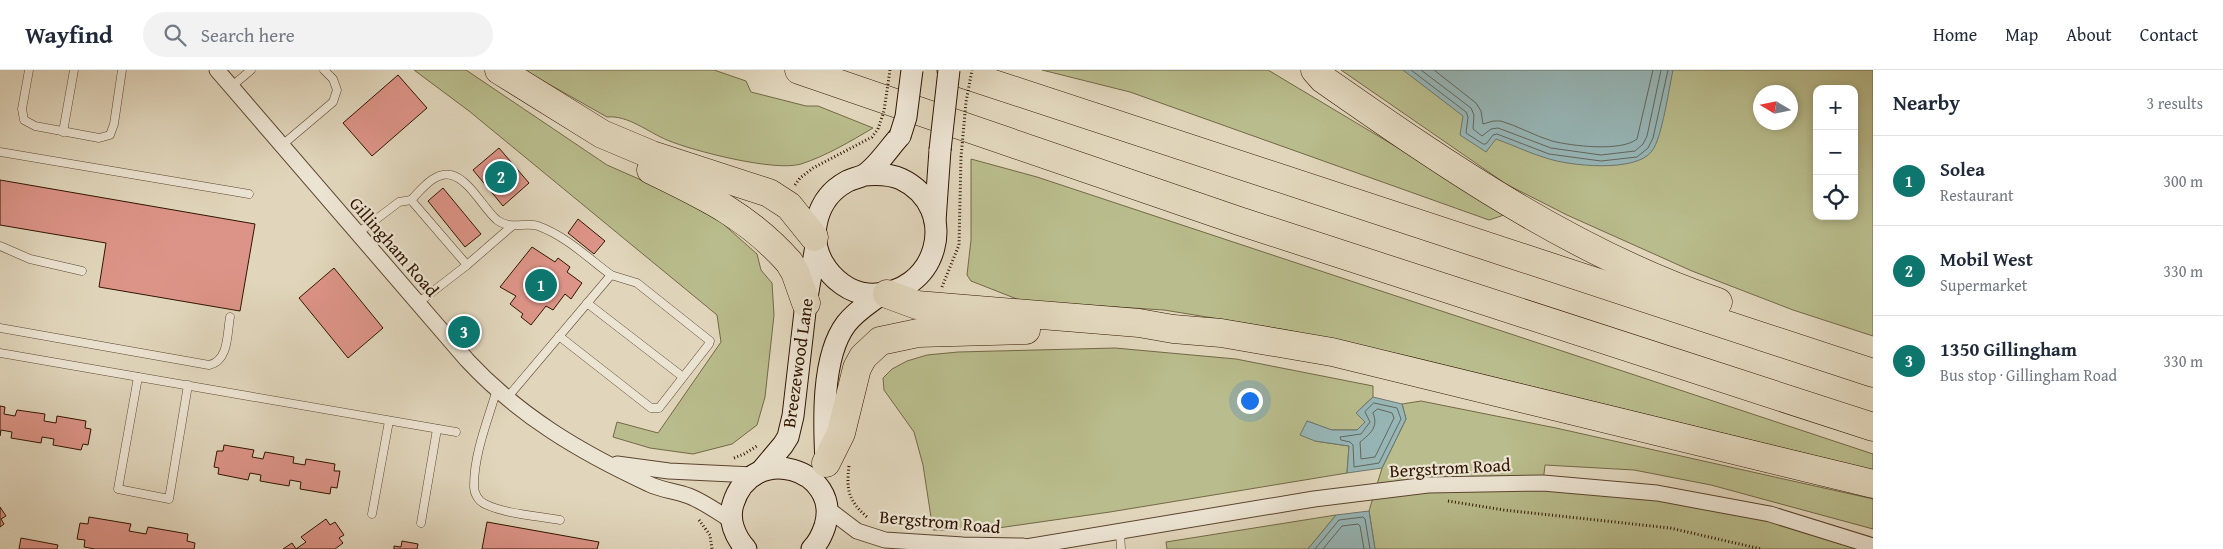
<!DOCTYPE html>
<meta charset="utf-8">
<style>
body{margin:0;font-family:"Gentium Book Plus",serif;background:#f2f2f3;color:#1f2937}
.controls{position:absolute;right:15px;top:15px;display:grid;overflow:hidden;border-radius:10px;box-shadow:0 2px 8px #0003}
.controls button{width:45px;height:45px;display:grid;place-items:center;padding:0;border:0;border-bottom:1px solid #e0e1e3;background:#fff;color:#1f2937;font:25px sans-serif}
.compass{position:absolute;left:1753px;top:15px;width:45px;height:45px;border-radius:50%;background:#fff;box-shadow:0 2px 8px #0003;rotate:280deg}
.you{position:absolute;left:1249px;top:330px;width:18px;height:18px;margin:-12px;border:4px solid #fff;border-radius:50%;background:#1a73e8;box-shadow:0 0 0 8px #1a73e833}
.badge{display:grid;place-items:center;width:32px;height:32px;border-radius:50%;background:#0f766e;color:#fff;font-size:16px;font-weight:700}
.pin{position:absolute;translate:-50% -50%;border:2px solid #fff;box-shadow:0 1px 5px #0006}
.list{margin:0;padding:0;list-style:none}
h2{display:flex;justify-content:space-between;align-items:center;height:65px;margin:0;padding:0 20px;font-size:21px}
h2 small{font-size:16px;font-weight:400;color:#747a83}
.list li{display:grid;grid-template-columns:32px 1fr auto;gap:15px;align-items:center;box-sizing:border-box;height:90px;padding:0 20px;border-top:1px solid #e0e1e3}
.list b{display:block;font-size:19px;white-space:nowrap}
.list p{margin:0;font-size:16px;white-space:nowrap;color:#747a83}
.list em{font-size:16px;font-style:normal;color:#747a83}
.icon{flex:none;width:28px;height:28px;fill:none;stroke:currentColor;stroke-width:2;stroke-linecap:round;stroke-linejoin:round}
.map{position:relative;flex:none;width:1873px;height:479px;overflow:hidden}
header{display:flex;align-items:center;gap:30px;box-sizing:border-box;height:70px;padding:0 25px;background:#fff;border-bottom:1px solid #e0e1e3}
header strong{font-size:24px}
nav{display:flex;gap:28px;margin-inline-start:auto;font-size:18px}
.search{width:350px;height:45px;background:#f2f2f3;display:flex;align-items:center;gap:12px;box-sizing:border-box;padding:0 18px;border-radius:28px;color:#747a83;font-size:19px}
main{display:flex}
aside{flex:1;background:#fff}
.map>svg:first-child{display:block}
</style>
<header>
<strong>Wayfind</strong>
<div class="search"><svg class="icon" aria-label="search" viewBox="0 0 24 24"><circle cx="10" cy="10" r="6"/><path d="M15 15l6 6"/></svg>Search here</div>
<nav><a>Home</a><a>Map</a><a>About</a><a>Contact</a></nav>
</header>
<main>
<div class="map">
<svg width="1873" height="479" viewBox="0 0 1873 479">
<rect width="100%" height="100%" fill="#e1d6bc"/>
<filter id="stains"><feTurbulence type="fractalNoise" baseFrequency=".004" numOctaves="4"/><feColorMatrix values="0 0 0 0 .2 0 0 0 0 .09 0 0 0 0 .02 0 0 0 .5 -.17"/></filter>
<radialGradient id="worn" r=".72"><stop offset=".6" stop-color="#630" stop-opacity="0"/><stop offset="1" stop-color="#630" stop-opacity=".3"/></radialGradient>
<g fill="#b9bc8c" stroke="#746846" fill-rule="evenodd">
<polygon points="414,0 466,0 607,95 664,120 721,152 757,184 761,200 772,213 774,245 765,327 757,355 732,374 693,384 650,378 613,367 617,352 658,363 721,272 717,245 469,41"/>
<path d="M524,0H714L746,11L751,22L806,36H818L873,58C851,71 826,86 801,94C775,102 693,81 667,70C648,62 628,45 607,47Z"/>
<polygon points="1042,0 1268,0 1470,121 1510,143 1489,150 1130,22"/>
<path d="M1341,0H1873V266L1793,240L1692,201L1567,145L1506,114ZM1817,19H1854V146H1817ZM1760,22H1790V52H1760Z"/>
<polygon points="971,89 1037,107 1873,384 1873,400 1412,287 1287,260 1164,240 1022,231 971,211 967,205 971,170"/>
<polygon points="1115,278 1236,289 1373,316 1373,327 1356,343 1365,352 1357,360 1331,360 1307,351 1315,371 1349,376 1347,403 1110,442 984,460 933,460 923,395 914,362 884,320 883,308 892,299 907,291 927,285 958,282"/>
<polygon points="1421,331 1556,358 1873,429 1873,459 1711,415 1634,400 1545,395 1543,412 1770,444 1873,479 1375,479 1369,441 1382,398 1406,349 1402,334"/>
<polygon points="1336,445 1308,479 1167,479 1166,472"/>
</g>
<g fill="#97b7b8" stroke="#6e766e">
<path d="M1403,0H1673C1669,18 1662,68 1652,81C1636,103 1569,96 1546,88C1529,83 1513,75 1496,69L1486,82L1460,65L1463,46Z"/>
<polygon points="1373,327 1402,334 1406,349 1382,398 1347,403 1349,376 1315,371 1300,365 1307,351 1332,360 1357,360 1365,352 1356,343"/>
<polygon points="1369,441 1375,479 1308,479 1336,445"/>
</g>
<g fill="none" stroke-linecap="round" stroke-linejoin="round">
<g stroke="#64665c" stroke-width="1">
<polyline points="1411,0 1466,42 1468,47 1466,63 1483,74 1486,74 1493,65 1497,64 1549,84 1601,91 1637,87 1648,78 1653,68 1668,0"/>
<polyline points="1421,0 1471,38 1474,45 1473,59 1482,66 1491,59 1498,58 1551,78 1601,85 1635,81 1643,74 1647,66 1661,0"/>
<path d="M1434,0L1476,33L1481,41L1483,54L1493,51H1501C1518,56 1535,66 1552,71C1572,76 1621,82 1637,69L1653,0"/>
<polygon points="1374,333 1397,338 1401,349 1379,393 1354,397 1353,375 1350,372 1341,370 1340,367 1361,364 1370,352 1365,342"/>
<path d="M1378,339L1392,343L1394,348L1375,387L1361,389L1360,372C1370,364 1379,357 1373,343Z"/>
<polyline points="1315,479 1339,450 1363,447 1365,449 1370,479"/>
<polyline points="1323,479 1342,456 1358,454 1360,456 1364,479"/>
</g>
</g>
<g fill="#dd9488" stroke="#301500">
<polygon points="398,5 427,38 372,86 343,53"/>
<polygon points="499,78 529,113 503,136 473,100"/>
<polygon points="0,110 255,154 240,241 99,217 106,173 0,155"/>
<polygon points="443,118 481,164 465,177 428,131"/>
<polygon points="578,149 605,171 594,184 568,163"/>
<polygon points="532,177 555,192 558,188 570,197 567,202 582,213 571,229 565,224 553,240 546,236 531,255 521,247 523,244 510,234 516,226 500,217"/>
<polygon points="334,198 383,258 348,288 299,228"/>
<polygon points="0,336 5,337 4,344 15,346 17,340 45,344 44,351 56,353 57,346 86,351 85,358 91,359 88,375 83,374 81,380 53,375 54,369 42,367 41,373 11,368 12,362 1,360 0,366"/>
<polygon points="224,375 254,380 252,387 263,389 265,382 294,387 293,393 305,395 306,389 335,394 334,401 340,401 337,418 331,417 330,424 300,419 301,412 290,410 289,416 260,411 261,405 250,403 248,410 218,404 219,398 214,397 217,381 223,381"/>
<polygon points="0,437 6,446 1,449 4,454 0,457"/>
<polygon points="89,447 131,454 129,461 146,464 148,457 188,464 187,471 195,473 194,479 95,479 84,477 85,470 77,469 80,453 88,454"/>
<polygon points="326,449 330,455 335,452 344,465 339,468 343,473 335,479 283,479 292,473 296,479 306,472 301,467"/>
<polygon points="487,452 599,472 597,479 482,479"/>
<polygon points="21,468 58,475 57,479 19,479"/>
<polygon points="402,471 418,474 417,479 394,479 394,476 401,477"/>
</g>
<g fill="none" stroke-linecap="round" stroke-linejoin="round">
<defs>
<g id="service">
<polyline points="29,0 22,39 24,50 35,56 99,68 110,65 114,54 122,0"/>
<polyline points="232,16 251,0"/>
<polyline points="63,62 74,0"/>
<polyline points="281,76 333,32 337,20 333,9 324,0"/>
<polyline points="0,82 249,124"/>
<path d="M411,130C421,120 435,101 451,105C469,109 484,139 497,150C510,160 525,152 538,156C566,166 588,188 611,205"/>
<polyline points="358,163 399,132 411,130 467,195 418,233"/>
<polyline points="0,176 30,189 82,201"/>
<polyline points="467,195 512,156"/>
<polyline points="587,233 683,307"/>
<path d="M0,258L209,295C229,291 227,263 230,247"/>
<polyline points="0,283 456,362"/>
<polyline points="138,307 118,419 169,429 188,315"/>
<path d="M497,319C488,350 474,383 474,416C474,423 478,431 485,434C505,444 538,446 560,450"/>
<polyline points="507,328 611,205 637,213 710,271 709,274 659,338 651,338 559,266"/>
<polyline points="372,444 389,351"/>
<polyline points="421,453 437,359"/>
<polyline points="1120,462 1121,479"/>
</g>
<g id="minor">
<path d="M217,0L467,290C519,346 580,382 649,414C661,420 676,421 689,426C704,432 718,442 732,451"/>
<polyline points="617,394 669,401 753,405"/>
<polyline points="828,439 857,461 885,470 963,475 1023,476"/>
<polyline points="1013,479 1314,429 1428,415 1543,413 1657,423 1770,444 1873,476"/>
</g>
<g id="secondary">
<path d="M864,105C877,104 890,104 901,109C962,138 938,228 868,224C850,223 832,209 823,193C807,165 817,128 846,112C851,109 858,108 864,105C877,97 889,78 900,66"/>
<polyline points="935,151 940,80"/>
<path d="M826,393C824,354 821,287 846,254C855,242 868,234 880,225"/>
<polyline points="762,400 783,375 788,367 793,346 806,233 816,176"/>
<path d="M746,479C735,467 728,450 733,434C752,371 842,399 825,456C822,465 818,473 812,479"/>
</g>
<g id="motorway">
<polyline points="499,0 602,64 652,85 769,123 789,136 814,167"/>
<polyline points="799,0 1239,151 1873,357"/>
<polyline points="951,0 1873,303"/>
<path d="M1315,0L1323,9C1446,95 1575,184 1718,232"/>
<path d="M651,100C705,126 748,146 789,192L795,202L806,233"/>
<polyline points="887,224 917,235 1139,253 1173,259 1221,263 1332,282 1873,414"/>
<polyline points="826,393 841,363 857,298 863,287 880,271 918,263 1026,260"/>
</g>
</defs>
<use href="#service" stroke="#5c452f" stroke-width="9"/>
<use href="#minor" stroke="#5c452f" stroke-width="17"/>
<use href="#secondary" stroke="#301500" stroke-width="23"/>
<use href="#motorway" stroke="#301500" stroke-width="29"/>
<g stroke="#301500" stroke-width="3" stroke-dasharray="1 2.5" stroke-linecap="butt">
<polyline points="795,115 800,108 813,98 872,67 878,59"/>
<polyline points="942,217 959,175 961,87"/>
<polyline points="734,388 744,384 757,376"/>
<path d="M849,396C846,421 849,431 867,447"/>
<polyline points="1448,431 1504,440 1670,458 1761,479"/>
<polyline points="699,450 710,465 712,479"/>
</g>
<use href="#service" stroke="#ece4d3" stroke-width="8"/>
<use href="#minor" stroke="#ece4d3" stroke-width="15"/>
<use href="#secondary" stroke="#ece4d3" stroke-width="21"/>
<use href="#motorway" stroke="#e1d6bc" stroke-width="28"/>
<defs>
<g id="secondary-bridge">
<polyline points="900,66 906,47 912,0"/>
<polyline points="940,80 949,0"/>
</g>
</defs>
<use href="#secondary-bridge" stroke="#301500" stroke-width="23" stroke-linecap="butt"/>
<g stroke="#301500" stroke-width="3" stroke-dasharray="1 2.5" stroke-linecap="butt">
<polyline points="878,59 884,41 890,0"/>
<polyline points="961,87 966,32 972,0"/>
</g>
<use href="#secondary-bridge" stroke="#ece4d3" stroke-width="21"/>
</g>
<g text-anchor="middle" stroke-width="4.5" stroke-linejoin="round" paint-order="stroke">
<g font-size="18" fill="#301500" stroke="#ece4d3">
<text transform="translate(394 177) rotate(49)" y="6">Gillingham Road</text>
<text transform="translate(798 293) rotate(-82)" y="6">Breezewood Lane</text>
<text transform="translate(1450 398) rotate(-3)" y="6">Bergstrom Road</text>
<text transform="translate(940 452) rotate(5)" y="6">Bergstrom Road</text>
</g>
</g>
<rect width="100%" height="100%" filter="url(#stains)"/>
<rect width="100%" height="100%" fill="url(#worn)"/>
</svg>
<div class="controls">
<button>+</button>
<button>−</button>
<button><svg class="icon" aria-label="locate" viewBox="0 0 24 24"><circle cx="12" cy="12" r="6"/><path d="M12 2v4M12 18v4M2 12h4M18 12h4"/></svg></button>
</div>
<svg class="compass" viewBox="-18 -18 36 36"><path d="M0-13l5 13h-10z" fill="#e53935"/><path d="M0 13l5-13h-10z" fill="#747a83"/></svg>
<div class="you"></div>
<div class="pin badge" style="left:541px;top:215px">1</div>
<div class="pin badge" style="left:501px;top:107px">2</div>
<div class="pin badge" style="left:464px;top:262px">3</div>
</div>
<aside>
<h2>Nearby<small>3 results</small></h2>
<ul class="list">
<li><span class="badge">1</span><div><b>Solea</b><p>Restaurant</p></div><em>300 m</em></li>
<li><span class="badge">2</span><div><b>Mobil West</b><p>Supermarket</p></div><em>330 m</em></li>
<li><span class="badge">3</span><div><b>1350 Gillingham</b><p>Bus stop · Gillingham Road</p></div><em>330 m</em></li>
</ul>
</aside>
</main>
